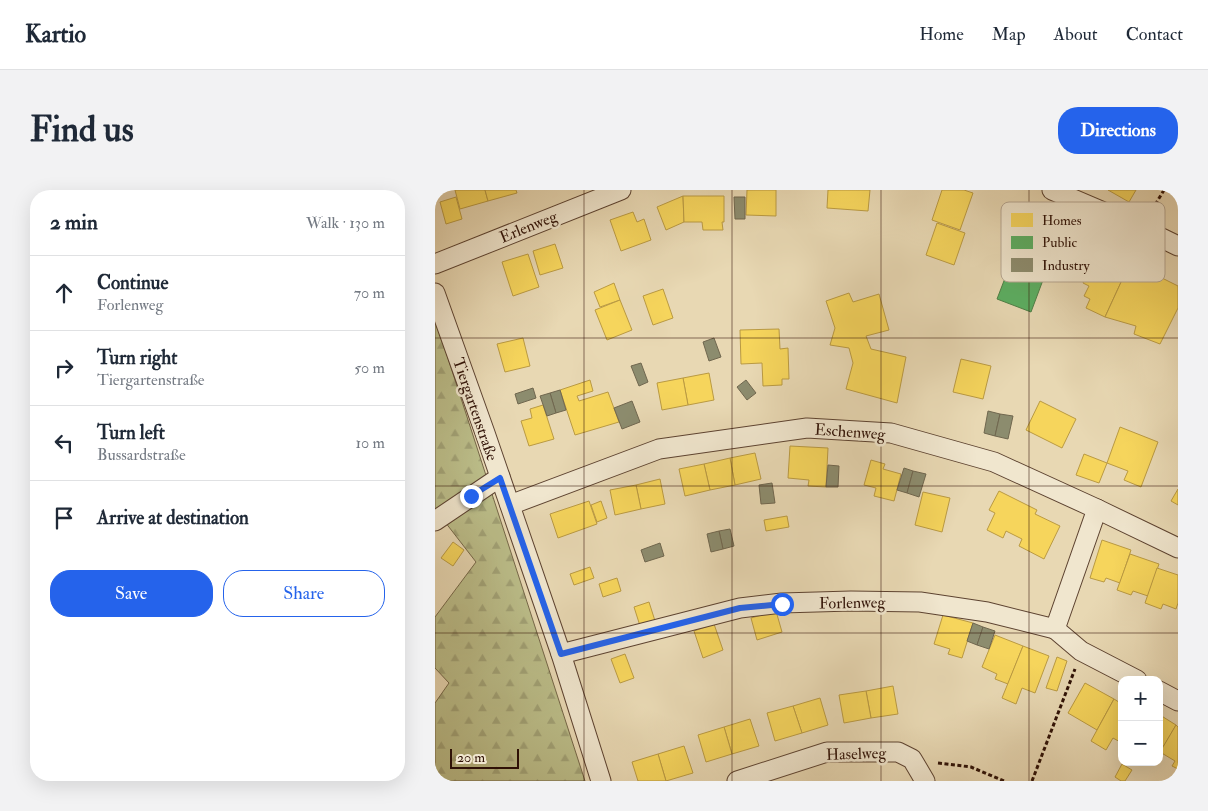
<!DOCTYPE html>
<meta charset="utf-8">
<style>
body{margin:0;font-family:"IM FELL Double Pica",serif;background:#f2f2f3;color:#1f2937}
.controls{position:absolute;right:15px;bottom:15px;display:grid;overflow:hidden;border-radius:10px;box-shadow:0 5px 20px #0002}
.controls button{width:45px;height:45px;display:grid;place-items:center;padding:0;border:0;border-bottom:1px solid #e0e1e3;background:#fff;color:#1f2937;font:25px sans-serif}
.scale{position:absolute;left:15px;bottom:12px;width:69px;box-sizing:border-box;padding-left:5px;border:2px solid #2f1106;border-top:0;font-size:14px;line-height:18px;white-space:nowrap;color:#2f1106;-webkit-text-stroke:4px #f0e6ce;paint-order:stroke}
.stop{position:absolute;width:15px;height:15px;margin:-11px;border:4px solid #2563eb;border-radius:50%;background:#fff}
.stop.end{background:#2563eb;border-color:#fff;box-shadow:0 1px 5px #0008}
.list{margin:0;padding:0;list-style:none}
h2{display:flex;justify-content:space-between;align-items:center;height:65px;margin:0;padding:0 20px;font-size:21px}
h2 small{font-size:16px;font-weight:400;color:#747a83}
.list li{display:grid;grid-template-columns:32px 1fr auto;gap:15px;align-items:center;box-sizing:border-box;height:75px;padding:0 20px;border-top:1px solid #e0e1e3}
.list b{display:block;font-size:19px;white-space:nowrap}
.list p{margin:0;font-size:16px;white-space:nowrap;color:#747a83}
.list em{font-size:16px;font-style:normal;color:#747a83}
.actions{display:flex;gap:10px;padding:15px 20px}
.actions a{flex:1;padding:11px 0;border:1px solid #2563eb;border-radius:20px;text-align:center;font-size:18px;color:#2563eb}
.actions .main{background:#2563eb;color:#fff}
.icon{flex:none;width:28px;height:28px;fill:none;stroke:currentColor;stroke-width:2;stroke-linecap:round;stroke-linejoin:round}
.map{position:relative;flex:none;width:743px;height:591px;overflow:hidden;border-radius:20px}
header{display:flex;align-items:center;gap:30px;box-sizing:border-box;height:70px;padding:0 25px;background:#fff;border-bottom:1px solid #e0e1e3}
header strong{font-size:24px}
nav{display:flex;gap:28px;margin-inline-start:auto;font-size:18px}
.intro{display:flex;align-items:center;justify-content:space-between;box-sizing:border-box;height:120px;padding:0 30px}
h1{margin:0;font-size:35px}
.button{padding:12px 22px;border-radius:20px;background:#2563eb;color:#fff;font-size:18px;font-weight:700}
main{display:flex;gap:30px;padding:0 30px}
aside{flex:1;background:#fff;border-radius:20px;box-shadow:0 5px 20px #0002}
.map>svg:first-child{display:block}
</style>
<header>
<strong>Kartio</strong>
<nav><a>Home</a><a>Map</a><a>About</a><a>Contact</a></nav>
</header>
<div class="intro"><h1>Find us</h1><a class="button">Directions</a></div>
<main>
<aside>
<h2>2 min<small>Walk · 130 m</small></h2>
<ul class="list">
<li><svg class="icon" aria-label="ahead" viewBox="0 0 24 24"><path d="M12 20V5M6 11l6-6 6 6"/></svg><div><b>Continue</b><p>Forlenweg</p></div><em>70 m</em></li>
<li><svg class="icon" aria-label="right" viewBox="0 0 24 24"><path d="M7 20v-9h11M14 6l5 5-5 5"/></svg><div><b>Turn right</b><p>Tiergartenstraße</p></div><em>50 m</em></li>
<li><svg class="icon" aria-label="left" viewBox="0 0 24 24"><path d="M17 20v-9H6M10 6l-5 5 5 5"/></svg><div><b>Turn left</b><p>Bussardstraße</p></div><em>10 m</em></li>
<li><svg class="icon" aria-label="arrive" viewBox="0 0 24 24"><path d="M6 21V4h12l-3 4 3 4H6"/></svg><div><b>Arrive at destination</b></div></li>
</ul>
<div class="actions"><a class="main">Save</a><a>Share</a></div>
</aside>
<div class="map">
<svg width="743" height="591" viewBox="0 0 743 591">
<defs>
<pattern id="forest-firs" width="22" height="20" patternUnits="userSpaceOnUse" patternTransform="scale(1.25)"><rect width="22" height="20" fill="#bbbd89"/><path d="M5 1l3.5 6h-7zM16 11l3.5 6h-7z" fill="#a1a175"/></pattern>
</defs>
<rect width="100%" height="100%" fill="#e8d8b3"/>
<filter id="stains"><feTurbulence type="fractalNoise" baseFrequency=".004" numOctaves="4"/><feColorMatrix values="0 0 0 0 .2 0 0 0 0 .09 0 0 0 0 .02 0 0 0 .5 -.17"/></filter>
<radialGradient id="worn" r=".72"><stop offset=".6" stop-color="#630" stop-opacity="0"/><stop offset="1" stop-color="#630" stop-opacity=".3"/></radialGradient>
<polygon fill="url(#forest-firs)" stroke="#756748" points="0,128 150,591 0,591 0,513 14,493 0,478 0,427 41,372 0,319"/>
<g fill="#f6d55c" stroke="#ba9a42">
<polygon points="20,0 50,0 53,11 25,19"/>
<polygon points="50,0 81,0 82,3 53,11"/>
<polygon points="312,0 341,0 341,26 311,25"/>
<polygon points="393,0 435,0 433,21 392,18"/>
<polygon points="507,0 529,0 538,3 525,40 497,30"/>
<polygon points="673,0 701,0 694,12"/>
<polygon points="248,6 249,32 231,40 222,17"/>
<polygon points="248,6 289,6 289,32 287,32 288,40 268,40 267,32 249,32"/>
<polygon points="21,7 27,29 11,34 5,12"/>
<polygon points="198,22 202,32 209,29 216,50 186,61 175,30"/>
<polygon points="502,33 530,43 519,75 491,65"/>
<polygon points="120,54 128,78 105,85 98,61"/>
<polygon points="93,64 104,97 78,106 67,72"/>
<polygon points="667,66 693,77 670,127 651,118 655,109 649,106 654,96 648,93 654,80 660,83"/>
<polygon points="693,77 718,91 721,85 743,96 743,118 725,154 699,144 701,136 670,127"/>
<polygon points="179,93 185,110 165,117 159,102"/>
<polygon points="228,99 238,128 218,135 208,106"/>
<polygon points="414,103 418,112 444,104 454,140 431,146 436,159 471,167 462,213 411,199 418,173 414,158 395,155 400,138 391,111"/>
<polygon points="185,110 197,140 172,150 160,120"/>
<polygon points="344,139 345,159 353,158 354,189 347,189 347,195 328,196 327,173 306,174 305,140"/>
<polygon points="88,148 95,176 70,182 62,154"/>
<polygon points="526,169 556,176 548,209 518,202"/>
<polygon points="274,183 279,210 253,215 248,188"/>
<polygon points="248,188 253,215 227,220 222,193"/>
<polygon points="155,190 158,201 142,206 144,211 173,202 184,232 140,245 125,200"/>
<polygon points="605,211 641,229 627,258 591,240"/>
<polygon points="108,215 119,249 94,256 86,231 97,228 95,219"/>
<polygon points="685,237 723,252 706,297 689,290 693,281 672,273"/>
<polygon points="355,256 393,258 391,297 373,296 374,290 353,288"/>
<polygon points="320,263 326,289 300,295 295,268"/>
<polygon points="649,264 672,273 664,293 641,285"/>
<polygon points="295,268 300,295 275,300 269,274"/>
<polygon points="436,270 450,274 448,279 466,284 459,311 439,306 441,298 429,295"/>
<polygon points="269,274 275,300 250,306 244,279"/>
<polygon points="225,289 230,314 206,319 201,295"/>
<polygon points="201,295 206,319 180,325 175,300"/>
<polygon points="743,299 743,315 736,311"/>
<polygon points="564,301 602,320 600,324 625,336 609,369 584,356 587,349 571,341 568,348 552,340 560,323 554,320"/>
<polygon points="488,302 515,308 507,342 480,335"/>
<polygon points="154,311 162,334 123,348 115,324"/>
<polygon points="166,311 172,328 162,332 156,315"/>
<polygon points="352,326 354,337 331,341 329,330"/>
<polygon points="667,350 696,360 685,393 671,388 669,392 655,388"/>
<polygon points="18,352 29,360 18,376 6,368"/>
<polygon points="695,364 724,374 713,406 698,401 696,405 682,400"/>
<polygon points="155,377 159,388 139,395 135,384"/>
<polygon points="722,378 743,385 743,413 741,419 728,414 726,419 710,413"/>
<polygon points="182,388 186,401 168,407 164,394"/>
<polygon points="214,412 221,434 206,439 199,417"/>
<polygon points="341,421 347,442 322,450 316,428"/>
<polygon points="508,425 538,433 527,468 513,464 515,459 499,454"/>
<polygon points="279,434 288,460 268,468 259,441"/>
<polygon points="560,445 588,456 573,494 560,489 562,484 547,477"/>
<polygon points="588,456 614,466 600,503 587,498 581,514 567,508"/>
<polygon points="190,464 199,488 185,493 176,469"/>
<polygon points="622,467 632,471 622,501 611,498"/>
<polygon points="650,493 679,509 662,540 633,523"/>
<polygon points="458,496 463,524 436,528 431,501"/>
<polygon points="431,501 436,528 409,533 404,505"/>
<polygon points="385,508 393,535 367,543 358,516"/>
<polygon points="679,509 687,514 687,553 678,548 671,560 656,551"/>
<polygon points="358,516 367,543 340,551 332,523"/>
<polygon points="725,525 741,535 729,556 724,553 724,527"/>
<polygon points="315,529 324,556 297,564 289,537"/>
<polygon points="741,535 743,537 743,579 737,576 740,571 725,562"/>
<polygon points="289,537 297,564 271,572 263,545"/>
<polygon points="249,556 258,583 231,591 223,564"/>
<polygon points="223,564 231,591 203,591 197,572"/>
<polygon points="687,574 697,580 690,591 686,591 680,587"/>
</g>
<polygon fill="#5aae61" stroke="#4d7f46" points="599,42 634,55 622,87 611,82 596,122 562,109 582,57 591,60"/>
<g fill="#8c8c6e" stroke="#70674f">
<polygon points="299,7 310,7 310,29 300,29"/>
<polygon points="279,148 286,167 274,171 268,152"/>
<polygon points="206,173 213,192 204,196 196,176"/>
<polygon points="311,190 321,203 312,210 302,197"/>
<polygon points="98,198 101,208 83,214 80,204"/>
<polygon points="125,200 131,220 121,223 115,203"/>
<polygon points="115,203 121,223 112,226 105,206"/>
<polygon points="197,211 205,232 187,239 179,218"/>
<polygon points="553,221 565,224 560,246 549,243"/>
<polygon points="565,224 578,226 573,249 560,246"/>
<polygon points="393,275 404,276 403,297 391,297"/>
<polygon points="469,278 478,281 472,303 462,300"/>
<polygon points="478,281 491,284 484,307 472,303"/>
<polygon points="337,293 340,313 326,314 324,295"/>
<polygon points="295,339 299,356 288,359 284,341"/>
<polygon points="284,341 288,359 276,362 272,344"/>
<polygon points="225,353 229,366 210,372 206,360"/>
<polygon points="538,433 548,437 542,455 532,451"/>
<polygon points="548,437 560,441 554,459 542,455"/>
</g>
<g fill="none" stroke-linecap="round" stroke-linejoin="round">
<defs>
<g id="street">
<polyline points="617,0 706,38 743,56"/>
<polyline points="0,74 186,0"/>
<polyline points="0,103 50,243 126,464 166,591"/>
<polyline points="75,315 224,259 372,238 456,243 559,272 662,319 743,358"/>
<polyline points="662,319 620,439 646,461 702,490"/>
<polyline points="0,331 65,287"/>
<polyline points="126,464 305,418 347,413 416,411 485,412 552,422 620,439"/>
<polyline points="724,501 743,511"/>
<polyline points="302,591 392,562 463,562 477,569 490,591"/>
</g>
</defs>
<use href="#street" stroke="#5d4331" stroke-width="21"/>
<g stroke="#2f1106" stroke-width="3" stroke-dasharray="4 2.5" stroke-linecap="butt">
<polyline points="717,20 729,0"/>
<polyline points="503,573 536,577 569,591"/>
<polyline points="597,591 640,479"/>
</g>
<use href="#street" stroke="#f0e6ce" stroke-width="19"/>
</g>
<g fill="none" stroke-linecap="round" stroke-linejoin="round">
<polyline stroke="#2563eb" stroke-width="6" points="36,306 65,288 126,464 305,418 347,414"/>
</g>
<path fill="none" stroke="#2f1106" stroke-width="1" stroke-opacity="0.55" d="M149,0V591M297,0V591M446,0V591M594,0V591M0,148H743M0,296H743M0,443H743"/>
<g text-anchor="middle" stroke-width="5" stroke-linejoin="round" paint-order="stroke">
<g font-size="16" fill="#2f1106" stroke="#f0e6ce">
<text transform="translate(93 36) rotate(-22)" y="6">Erlenweg</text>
<text transform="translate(41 219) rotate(71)" y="6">Tiergartenstraße</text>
<text transform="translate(415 241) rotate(4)" y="6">Eschenweg</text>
<text transform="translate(417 412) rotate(-1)" y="6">Forlenweg</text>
<text transform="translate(421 563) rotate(-2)" y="6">Haselweg</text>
</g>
</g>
<rect x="566" y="12" width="164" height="80" rx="8" fill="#f0e6ce" stroke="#b6a692" stroke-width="1"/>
<rect x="576" y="23" width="22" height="14" fill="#f6d55c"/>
<rect x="576" y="46" width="22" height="13" fill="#5aae61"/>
<rect x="576" y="68" width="22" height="14" fill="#8c8c6e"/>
<g font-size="14" fill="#2f1106">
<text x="607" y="35">Homes</text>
<text x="607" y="57">Public</text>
<text x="607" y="80">Industry</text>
</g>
<rect width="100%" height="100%" filter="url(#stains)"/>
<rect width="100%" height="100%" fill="url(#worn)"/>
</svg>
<div class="controls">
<button>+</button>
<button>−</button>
</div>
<div class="scale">20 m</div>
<div class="stop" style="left:347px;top:414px"></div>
<div class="stop end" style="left:36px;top:306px"></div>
</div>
</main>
